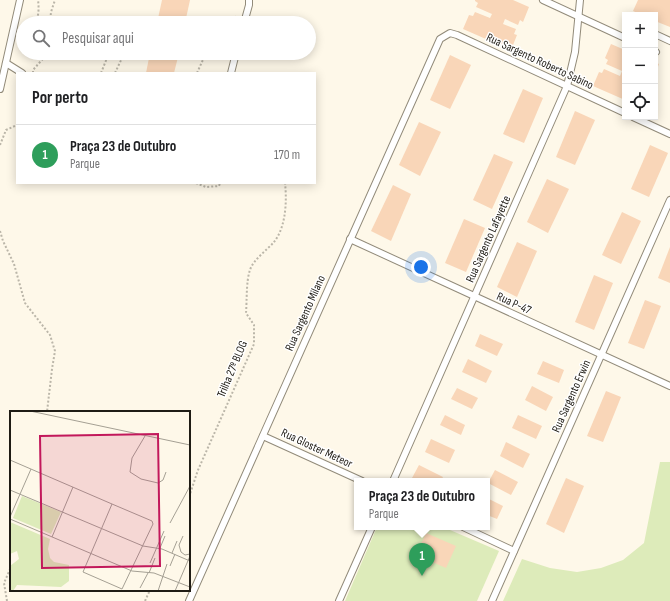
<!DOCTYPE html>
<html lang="pt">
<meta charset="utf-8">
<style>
body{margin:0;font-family:"Sofia Sans Condensed",sans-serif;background:#f2f2f2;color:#202124}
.controls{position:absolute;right:12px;top:12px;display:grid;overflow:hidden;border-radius:0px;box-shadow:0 2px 10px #0003}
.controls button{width:36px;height:36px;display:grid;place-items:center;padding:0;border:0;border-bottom:1px solid #e0e0e0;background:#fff;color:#202124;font:20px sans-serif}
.you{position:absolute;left:421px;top:267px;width:14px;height:14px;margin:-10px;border:3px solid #fff;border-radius:50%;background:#1a73e8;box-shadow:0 0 0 6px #1a73e833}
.badge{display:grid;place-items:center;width:26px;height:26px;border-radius:50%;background:#0b8043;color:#fff;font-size:13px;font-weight:700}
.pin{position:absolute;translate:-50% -33px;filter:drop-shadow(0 1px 2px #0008)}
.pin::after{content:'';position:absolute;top:21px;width:14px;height:12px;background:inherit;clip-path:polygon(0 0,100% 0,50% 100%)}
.popup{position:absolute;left:354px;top:478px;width:136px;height:52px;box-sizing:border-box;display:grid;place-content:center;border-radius:0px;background:#fff;filter:drop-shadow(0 1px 3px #0005);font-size:13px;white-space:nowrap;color:#757577}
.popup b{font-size:15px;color:#202124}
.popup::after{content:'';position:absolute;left:50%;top:100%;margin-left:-8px;border:8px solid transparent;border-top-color:#fff}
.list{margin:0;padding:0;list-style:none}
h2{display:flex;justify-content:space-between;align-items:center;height:52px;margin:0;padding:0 16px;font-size:17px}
h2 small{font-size:13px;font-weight:400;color:#757577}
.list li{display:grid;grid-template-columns:26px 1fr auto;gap:12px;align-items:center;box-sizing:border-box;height:60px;padding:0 16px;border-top:1px solid #e0e0e0}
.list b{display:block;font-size:15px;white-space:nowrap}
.list p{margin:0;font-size:13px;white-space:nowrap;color:#757577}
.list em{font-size:13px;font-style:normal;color:#757577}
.icon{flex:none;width:22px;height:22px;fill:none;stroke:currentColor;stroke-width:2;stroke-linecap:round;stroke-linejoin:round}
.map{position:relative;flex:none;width:670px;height:601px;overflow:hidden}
.search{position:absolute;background:#fff;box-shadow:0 2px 10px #0003;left:16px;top:16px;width:300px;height:44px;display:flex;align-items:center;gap:10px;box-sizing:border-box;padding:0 14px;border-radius:22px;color:#757577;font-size:15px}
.panel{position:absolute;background:#fff;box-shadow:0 2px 10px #0003;left:16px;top:72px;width:300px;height:112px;border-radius:0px}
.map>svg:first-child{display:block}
</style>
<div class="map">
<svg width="670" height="601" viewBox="0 0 670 601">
<rect width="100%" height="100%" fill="#fef8e9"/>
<g fill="#ddebba">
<polygon points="660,462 670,462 670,601 503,601 522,559 550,568 577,572 601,568 623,560 644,543"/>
<polygon points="377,527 443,527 499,551 477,601 345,601"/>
</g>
<g fill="#f9d6b8">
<polygon points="162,0 190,0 185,23 157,23"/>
<polygon points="475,0 513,0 529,7 523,22 520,20 518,25 505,19 503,24 516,29 514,34 517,35 511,50 463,29 469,15 473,16 475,12 490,18 492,14 476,7 478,3 475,1"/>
<polygon points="638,0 670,0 670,27 655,21 655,15 642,15 633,11"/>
<polygon points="611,44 625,50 625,100 593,86 599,72 602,73 604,69 620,76 622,71 606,64 608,60 605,58"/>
<polygon points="150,53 179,53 174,73 146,73"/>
<polygon points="450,55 471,65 450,109 430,100"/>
<polygon points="655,62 659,64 655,75"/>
<polygon points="523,89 543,98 524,143 503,134"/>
<polygon points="575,111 595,120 575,165 556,157"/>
<polygon points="419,122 441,132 420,176 399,165"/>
<polygon points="650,145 668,153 649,197 631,189"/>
<polygon points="494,154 513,162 492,209 473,200"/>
<polygon points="547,179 569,189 548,233 527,222"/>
<polygon points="393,185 411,194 391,241 371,231"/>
<polygon points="622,212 641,221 621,264 602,255"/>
<polygon points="464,219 485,228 466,272 445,263"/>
<polygon points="517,242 537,251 517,297 497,287"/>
<polygon points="670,247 670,283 658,278"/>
<polygon points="594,275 613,283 594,330 575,322"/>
<polygon points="645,300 661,306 644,349 628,343"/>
<polygon points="480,334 503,344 497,356 475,346"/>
<polygon points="468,359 492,371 486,383 462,372"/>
<polygon points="543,361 564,370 559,383 537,374"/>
<polygon points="532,386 553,397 546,411 525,400"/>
<polygon points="457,388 478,398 472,409 451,399"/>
<polygon points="606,391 621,397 603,442 587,436"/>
<polygon points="445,415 465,425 461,435 440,425"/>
<polygon points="518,415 542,426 536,439 512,428"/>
<polygon points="431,439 455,450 449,463 425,452"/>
<polygon points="506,442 530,454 523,468 500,456"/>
<polygon points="419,465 443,477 441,481 418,481 412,478"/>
<polygon points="495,470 518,482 511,495 488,483"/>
<polygon points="566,478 584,486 564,533 546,524"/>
<polygon points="487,498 503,506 497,519 487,515"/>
<polygon points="426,533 456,546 446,568 416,555"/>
</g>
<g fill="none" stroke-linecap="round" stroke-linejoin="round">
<defs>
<g id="lane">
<polyline points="543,0 625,38"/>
<polyline points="244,23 249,5 249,0"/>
<polyline points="655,34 670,41"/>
<polyline points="655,51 656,52"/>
<polyline points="6,63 22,73"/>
<polyline points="231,73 236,53"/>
<polyline points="0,89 20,0"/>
<polyline points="633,117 670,134"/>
<polyline points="350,239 670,386"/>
<polyline points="263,436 362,481"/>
<polyline points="393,481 567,86 575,52 580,0"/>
<polyline points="463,527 514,551"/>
<polyline points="189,601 440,39 450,33 457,35 625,113"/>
<polyline points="339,601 372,527"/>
<polyline points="492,601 670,200"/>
</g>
</defs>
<use href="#lane" stroke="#928b7a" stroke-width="8"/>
<g stroke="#bbb6a9" stroke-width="2" stroke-dasharray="2 2" stroke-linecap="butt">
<path d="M35,23C39,17 39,7 38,0"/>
<polyline points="50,23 51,12 55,0"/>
<polyline points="229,23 237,16"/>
<polyline points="19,44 23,40"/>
<polyline points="33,73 33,70 48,53"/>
<polyline points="101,73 109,53"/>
<polyline points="115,73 122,58 123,53"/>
<polyline points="197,73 206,53"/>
<polyline points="0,145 6,130 17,125"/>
<polyline points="196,183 206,187 219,186 220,183"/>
<polyline points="0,231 3,241 14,264 25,303 50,335 55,351 52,369 47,412"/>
<path d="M189,497L198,470L254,344V325L246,313C247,301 246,281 250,270C253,260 267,250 274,242C286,227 287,201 285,183"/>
<polyline points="11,547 11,549"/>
<polyline points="7,601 4,583 11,567"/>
<polyline points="145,601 150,590"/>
</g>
<use href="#lane" stroke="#fff" stroke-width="6"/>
</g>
<g text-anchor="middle" stroke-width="3" stroke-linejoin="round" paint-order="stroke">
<g font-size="12" fill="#1f1c15" stroke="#fff">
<text transform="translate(540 61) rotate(25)" y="4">Rua Sargento Roberto Sabino</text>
<text transform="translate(488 239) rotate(-66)" y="4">Rua Sargento Lafayette</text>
<text transform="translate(514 303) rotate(25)" y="4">Rua P-47</text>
<text transform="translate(305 313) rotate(-66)" y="4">Rua Sargento Milano</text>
<text transform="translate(232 369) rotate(-67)" y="4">Trilha 27º BLOG</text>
<text transform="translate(571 396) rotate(-66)" y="4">Rua Sargento Erwin</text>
<text transform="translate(317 448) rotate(25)" y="4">Rua Gloster Meteor</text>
</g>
</g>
<g transform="translate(10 411)">
<rect width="180" height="180" fill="#fef8e9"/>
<path d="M12,85L51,101L41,123L3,107ZM0,111L40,128L38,138L40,147L44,151L59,154V170L51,176L7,174L3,180H0V155L9,148L7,140L0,143Z" fill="#ddebba"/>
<path fill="none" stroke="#a5a094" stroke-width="1" d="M20,0L180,34M135,25L122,47L120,61L131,68L148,72L153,69L156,61M0,49L102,93L142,110L143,113L112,178L73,161L102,93M0,79L133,135L152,138L180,150M0,106L21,58M0,108L122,160L144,162L180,176M160,112L180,75M173,125L169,134L171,141L175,144L180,143M42,126L63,76M150,137L155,125M162,142L167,130M140,152L154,120M160,155L165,143M139,162L145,147M130,177L138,162M148,180L157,153M165,180L180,145"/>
<path fill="#c2185b" fill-opacity="0.15" stroke="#c2185b" stroke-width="2" d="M148,23L150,155L32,157L30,25Z"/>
<rect width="180" height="180" fill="none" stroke="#1f1c15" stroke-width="2"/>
</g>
</svg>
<div class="controls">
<button>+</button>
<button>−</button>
<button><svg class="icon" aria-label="locate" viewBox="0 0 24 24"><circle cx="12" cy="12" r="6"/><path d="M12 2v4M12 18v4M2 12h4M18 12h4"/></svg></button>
</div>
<div class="you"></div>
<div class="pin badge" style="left:422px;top:576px;background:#2e9e5b">1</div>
<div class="popup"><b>Praça 23 de Outubro</b>Parque</div>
<div class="search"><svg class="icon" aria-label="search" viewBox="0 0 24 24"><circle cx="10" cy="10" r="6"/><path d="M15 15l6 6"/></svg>Pesquisar aqui</div>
<section class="panel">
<h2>Por perto<small></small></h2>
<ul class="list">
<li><span class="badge" style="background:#2e9e5b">1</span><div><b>Praça 23 de Outubro</b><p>Parque</p></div><em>170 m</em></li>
</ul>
</section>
</div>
